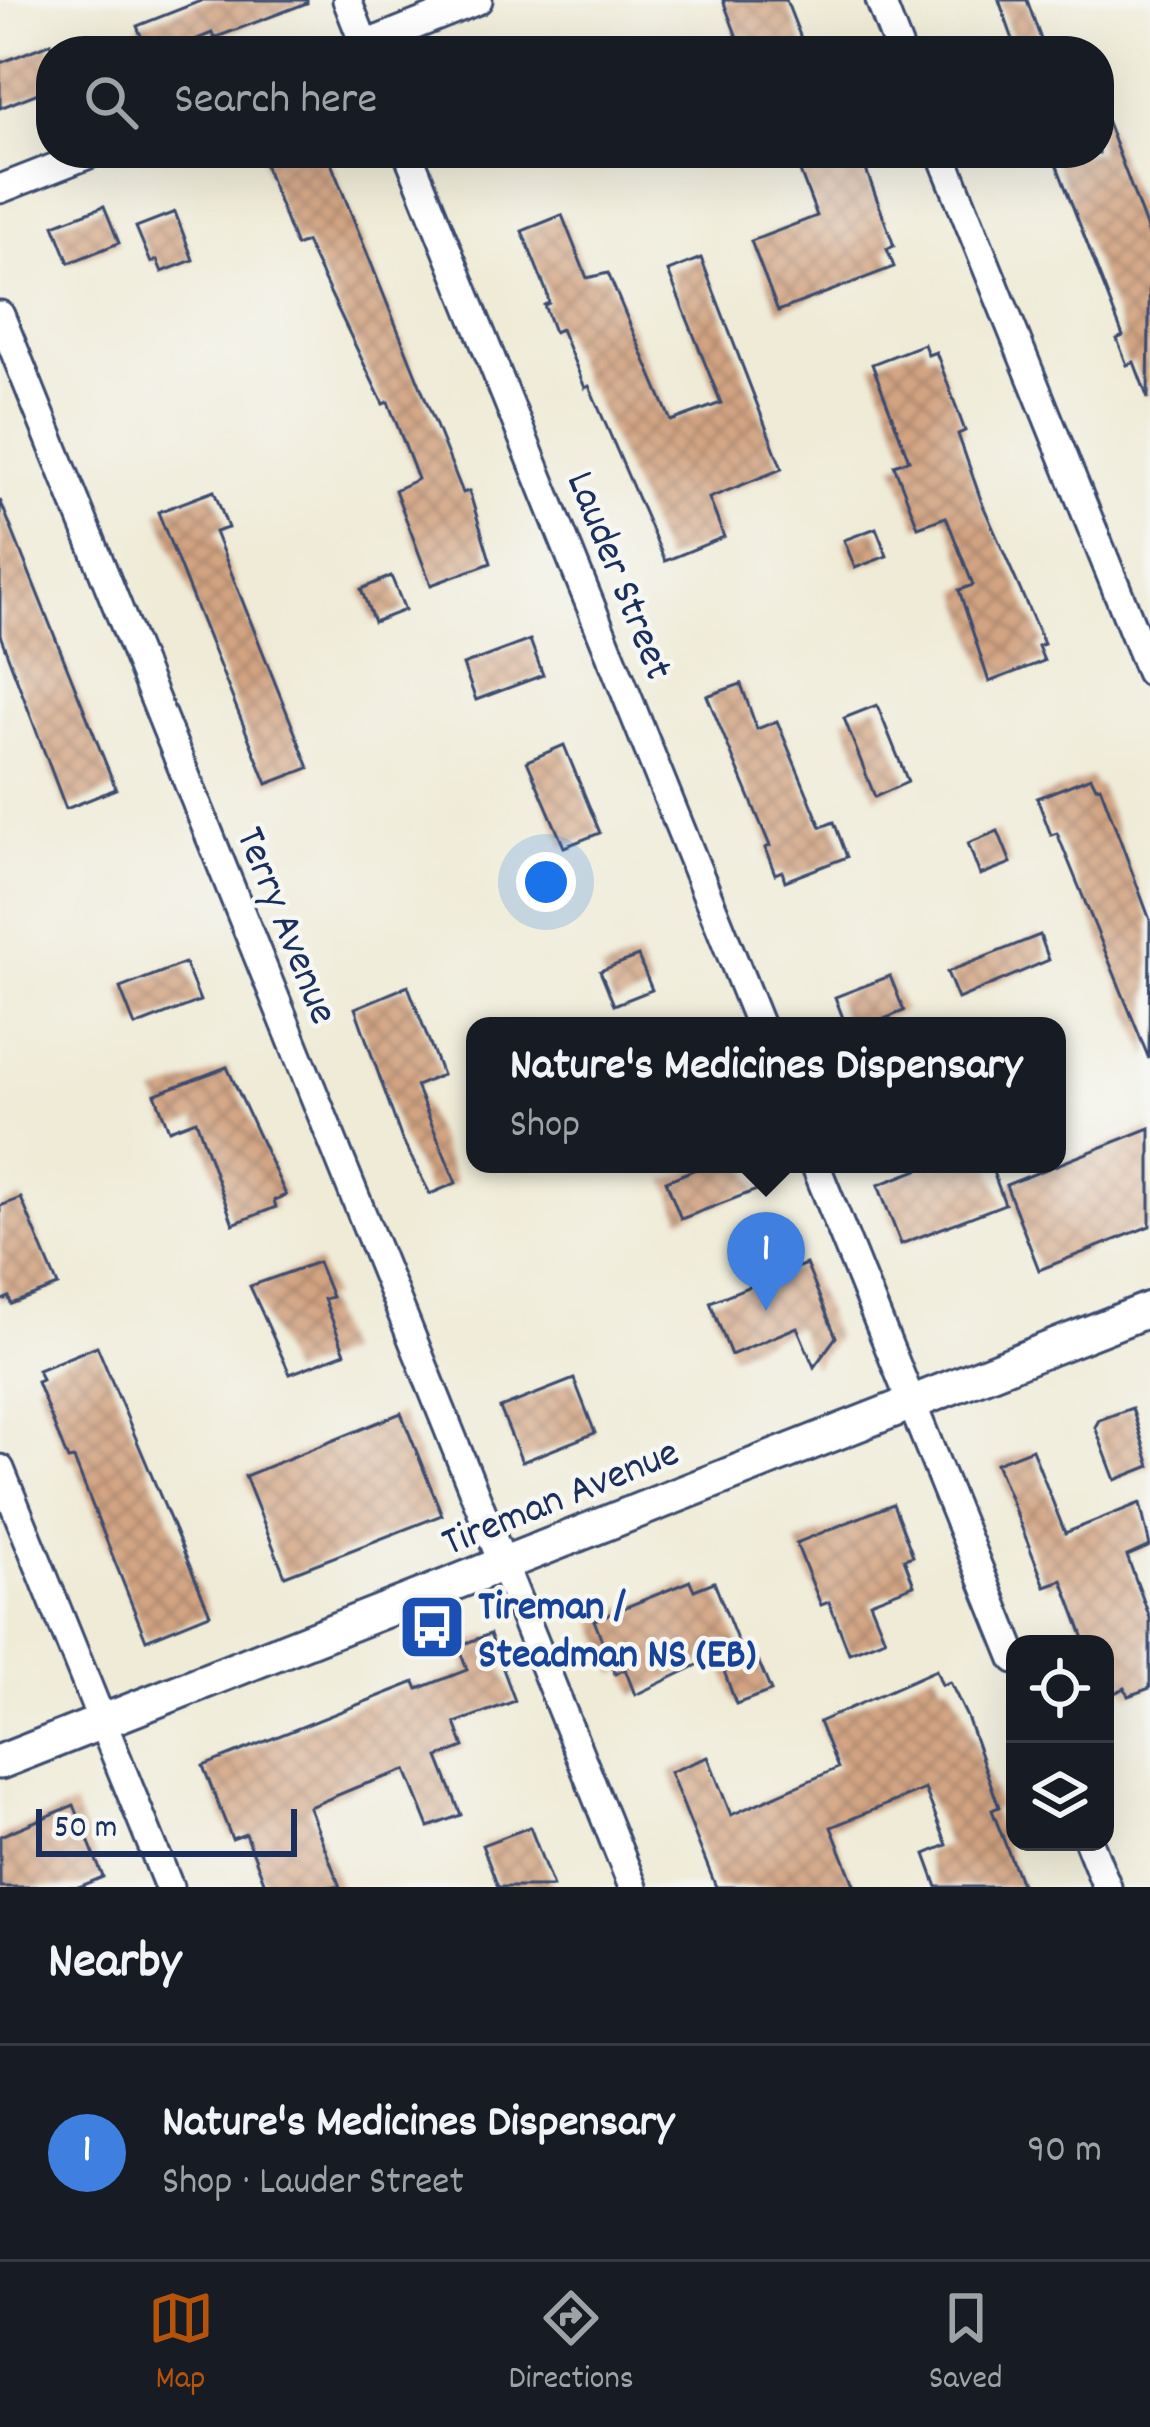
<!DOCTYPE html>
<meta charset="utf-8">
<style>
body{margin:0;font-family:Dekko,sans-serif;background:#20242c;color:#f1f3f6}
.controls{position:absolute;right:36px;bottom:36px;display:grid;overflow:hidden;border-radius:24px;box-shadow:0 12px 48px #0002}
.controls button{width:108px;height:108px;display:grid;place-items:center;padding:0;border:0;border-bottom:3px solid #363941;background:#171b24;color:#f1f3f6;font:60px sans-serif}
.scale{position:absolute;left:36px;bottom:30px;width:261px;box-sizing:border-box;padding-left:12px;border:6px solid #1b2f5e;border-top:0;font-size:33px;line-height:42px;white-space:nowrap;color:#1b2f5e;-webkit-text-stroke:9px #f6f6f2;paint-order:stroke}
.you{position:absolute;left:546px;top:882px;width:42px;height:42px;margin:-30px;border:9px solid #fff;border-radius:50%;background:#1a73e8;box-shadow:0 0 0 18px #1a73e833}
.badge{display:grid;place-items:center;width:78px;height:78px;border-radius:50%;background:#b45309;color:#fff;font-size:39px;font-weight:700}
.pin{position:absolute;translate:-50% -99px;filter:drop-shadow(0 3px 6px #0008)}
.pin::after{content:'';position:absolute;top:63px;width:42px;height:36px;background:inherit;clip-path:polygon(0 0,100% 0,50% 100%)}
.popup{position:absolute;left:466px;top:1017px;width:600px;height:156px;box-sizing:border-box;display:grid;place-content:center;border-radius:24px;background:#171b24;filter:drop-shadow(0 3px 9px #0005);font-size:39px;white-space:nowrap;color:#9ea1a6}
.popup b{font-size:45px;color:#f1f3f6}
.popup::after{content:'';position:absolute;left:50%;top:100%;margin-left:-24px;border:24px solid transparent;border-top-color:#171b24}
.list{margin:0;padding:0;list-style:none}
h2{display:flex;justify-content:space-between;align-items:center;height:156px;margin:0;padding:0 48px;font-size:51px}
h2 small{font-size:39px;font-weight:400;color:#9ea1a6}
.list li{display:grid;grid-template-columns:78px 1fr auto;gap:36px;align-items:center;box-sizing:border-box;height:216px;padding:0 48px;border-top:3px solid #363941}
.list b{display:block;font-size:45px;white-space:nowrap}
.list p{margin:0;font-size:39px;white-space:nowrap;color:#9ea1a6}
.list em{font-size:39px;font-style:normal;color:#9ea1a6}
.icon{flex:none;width:66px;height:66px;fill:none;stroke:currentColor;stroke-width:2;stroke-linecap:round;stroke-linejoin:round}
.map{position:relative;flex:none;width:1150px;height:1887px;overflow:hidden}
.search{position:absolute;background:#171b24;box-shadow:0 12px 48px #0002;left:36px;right:36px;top:36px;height:132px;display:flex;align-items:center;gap:30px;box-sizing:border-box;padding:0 42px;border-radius:48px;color:#9ea1a6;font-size:45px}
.sheet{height:372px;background:#171b24}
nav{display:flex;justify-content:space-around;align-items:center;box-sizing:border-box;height:168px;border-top:3px solid #363941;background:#171b24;font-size:33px;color:#9ea1a6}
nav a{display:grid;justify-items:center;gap:6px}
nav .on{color:#b45309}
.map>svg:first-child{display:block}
</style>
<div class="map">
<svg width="1150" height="1887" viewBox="0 0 1150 1887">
<defs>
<pattern id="building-cross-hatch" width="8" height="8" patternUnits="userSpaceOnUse" patternTransform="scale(3)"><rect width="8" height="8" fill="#d3a482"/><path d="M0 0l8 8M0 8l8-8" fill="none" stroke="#aa866e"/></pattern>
</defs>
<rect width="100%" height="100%" fill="#f6f6f2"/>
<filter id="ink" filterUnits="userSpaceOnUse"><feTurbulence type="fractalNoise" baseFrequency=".00833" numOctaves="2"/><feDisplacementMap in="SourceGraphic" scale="24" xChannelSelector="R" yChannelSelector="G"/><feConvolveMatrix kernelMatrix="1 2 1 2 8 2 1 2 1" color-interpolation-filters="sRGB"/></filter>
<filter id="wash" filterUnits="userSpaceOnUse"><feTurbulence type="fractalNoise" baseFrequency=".004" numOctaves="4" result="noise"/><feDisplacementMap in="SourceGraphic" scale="48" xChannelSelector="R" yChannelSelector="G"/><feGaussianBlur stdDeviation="2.7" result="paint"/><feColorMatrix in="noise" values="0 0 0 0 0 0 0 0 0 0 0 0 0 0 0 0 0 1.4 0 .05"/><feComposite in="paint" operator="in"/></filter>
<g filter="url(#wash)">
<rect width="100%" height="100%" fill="#efebd7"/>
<g id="blocks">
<g fill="url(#building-cross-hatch)">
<polygon points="203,0 307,0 307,3 214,38 212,33 168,51 147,51 137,26"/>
<polygon points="723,0 786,0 806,51 742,51"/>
<polygon points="999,0 1027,0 1045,51 1017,51"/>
<polygon points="51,43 51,88 0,108 0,63"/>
<polygon points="1099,101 1150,237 1148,399 1134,362 1127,365 1117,339 1123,336 1052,153 1099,153"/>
<polygon points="260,153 327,153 463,493 469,491 491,563 431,585 395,490 418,479 388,402 383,404 306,242 296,246"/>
<polygon points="793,153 860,153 894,246 887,249 894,267 778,311 751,241 817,216"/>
<polygon points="104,206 119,243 69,263 54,225"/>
<polygon points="175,212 193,260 162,272 157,260 151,263 136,227"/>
<polygon points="562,215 587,278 608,273 671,421 721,403 668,271 701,258 782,469 709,498 724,537 665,561 589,386 585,388 561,329 554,332 544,305 549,303 547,293 522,231"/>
<polygon points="924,344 928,355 936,352 965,431 958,434 982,503 1044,644 1038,646 1044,661 989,682 959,590 973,585 946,517 918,527 894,465 909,460 872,364"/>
<polygon points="214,491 228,528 215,532 309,768 267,784 158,512"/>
<polygon points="0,500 116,789 66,809 0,635"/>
<polygon points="876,528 887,556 855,568 844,540"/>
<polygon points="391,576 405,610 374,622 361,589"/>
<polygon points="530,640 543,675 476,700 463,665"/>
<polygon points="741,684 757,729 777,721 821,827 834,822 847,857 785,881 782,871 775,874 765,848 770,846 707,696"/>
<polygon points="877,705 908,782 875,797 844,718"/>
<polygon points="564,745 600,833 564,847 527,761"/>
<polygon points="1091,777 1096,787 1100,786 1150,920 1149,1059 1057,833 1051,835 1037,798"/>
<polygon points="998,831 1011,863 980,875 968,843"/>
<polygon points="1040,935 1049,960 958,999 947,972"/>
<polygon points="638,956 652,990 614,1005 600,971"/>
<polygon points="185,963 200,1001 135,1026 120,988"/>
<polygon points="890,976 904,1011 867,1026 846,1026 835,997"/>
<polygon points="408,986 442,1075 416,1086 456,1183 430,1194 401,1137 355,1008"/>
<polygon points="227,1067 286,1195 274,1200 276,1207 233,1224 196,1120 169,1130 155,1094"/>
<polygon points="1150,1128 1150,1226 1039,1270 1006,1185"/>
<polygon points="708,1164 747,1164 757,1190 681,1219 666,1181"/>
<polygon points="933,1164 990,1164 1005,1204 901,1244 878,1185"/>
<polygon points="21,1198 58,1286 11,1304 9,1297 0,1301 0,1206"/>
<polygon points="318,1262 332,1297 324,1299 345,1353 290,1374 250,1286"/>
<polygon points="806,1264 836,1337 814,1367 797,1327 731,1355 710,1302"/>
<polygon points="97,1346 210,1614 146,1640 74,1459 68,1460 37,1382 42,1380 38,1370"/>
<polygon points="574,1379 595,1433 522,1462 500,1408"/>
<polygon points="1132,1408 1150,1466 1115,1480 1095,1427 1099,1420"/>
<polygon points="401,1413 442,1515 285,1576 245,1476"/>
<polygon points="1032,1449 1065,1533 1140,1503 1150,1546 1127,1556 1150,1618 1150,1688 1128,1696 1125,1688 1112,1694 1105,1675 1105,1644 1086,1644 1062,1580 1045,1586 996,1463"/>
<polygon points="893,1504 913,1556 904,1559 914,1585 870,1602 885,1639 849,1653 829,1602 821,1605 796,1543"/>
<polygon points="690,1581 694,1590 714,1582 739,1645 635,1695 625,1669 615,1674 594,1620"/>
<polygon points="490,1634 515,1701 455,1723 464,1747 438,1757 461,1815 429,1827 406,1770 357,1787 309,1807 340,1887 266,1887 246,1834 232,1839 203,1766 415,1682 418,1689 467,1670 458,1646"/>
<polygon points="757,1658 771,1691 736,1704 724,1671"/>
<polygon points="936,1670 942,1685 950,1682 967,1717 999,1807 992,1810 1022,1887 937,1887 925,1854 947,1845 925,1789 831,1827 855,1887 716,1887 670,1772 708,1757 731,1815 838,1768 819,1722"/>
<polygon points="74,1805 103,1877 79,1887 0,1887 0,1836"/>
<polygon points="530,1827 553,1887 498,1887 482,1845"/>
</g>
</g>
</g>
<g filter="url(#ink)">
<use href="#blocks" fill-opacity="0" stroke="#3b4b70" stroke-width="3"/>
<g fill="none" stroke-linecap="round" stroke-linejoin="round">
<defs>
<g id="minor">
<polyline points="347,0 367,51"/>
<polyline points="880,0 900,51"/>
<polyline points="350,51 478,0"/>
<polyline points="408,153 760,1026"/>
<polyline points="941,153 1150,672"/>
<polyline points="0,189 92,153"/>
<polyline points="0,315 633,1887"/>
<polyline points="815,1164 1015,1659"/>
<polyline points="0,1469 169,1887"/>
<polyline points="1089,1842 1107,1887"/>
</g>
<polyline id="tertiary" points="0,1762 1150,1309"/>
</defs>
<use href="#minor" stroke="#3b4b70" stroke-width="33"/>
<use href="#tertiary" stroke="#3b4b70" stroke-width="39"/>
<use href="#minor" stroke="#fff" stroke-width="27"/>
<use href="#tertiary" stroke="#fff" stroke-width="33"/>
</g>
</g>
<defs>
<symbol id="bus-square" viewBox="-11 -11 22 22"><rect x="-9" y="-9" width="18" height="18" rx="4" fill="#1a4fb4" stroke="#f6f6f2"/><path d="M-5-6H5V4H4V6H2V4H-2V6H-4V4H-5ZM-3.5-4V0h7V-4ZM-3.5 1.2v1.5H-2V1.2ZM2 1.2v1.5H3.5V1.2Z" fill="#fff"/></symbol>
</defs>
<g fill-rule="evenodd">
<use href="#bus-square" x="394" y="1589" width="76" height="76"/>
</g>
<g text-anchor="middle" stroke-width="9" stroke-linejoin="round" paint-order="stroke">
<g font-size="42" fill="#1b2f5e" stroke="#f6f6f2">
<text transform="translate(623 574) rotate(68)" y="15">Lauder Street</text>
<text transform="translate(290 924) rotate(68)" y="15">Terry Avenue</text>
<text transform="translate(559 1494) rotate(-22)" y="15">Tireman Avenue</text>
</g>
<g font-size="42" font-weight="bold" fill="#164399" stroke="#f6f6f2" text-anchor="start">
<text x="478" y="1618">Tireman /<tspan x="478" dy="48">Steadman NS (EB)</tspan></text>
</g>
</g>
</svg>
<div class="controls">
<button><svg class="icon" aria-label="locate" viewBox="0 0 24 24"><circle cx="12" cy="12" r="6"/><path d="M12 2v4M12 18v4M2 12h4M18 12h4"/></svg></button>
<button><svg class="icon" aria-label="layers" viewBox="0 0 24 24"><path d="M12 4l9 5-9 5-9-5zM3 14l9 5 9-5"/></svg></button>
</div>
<div class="scale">50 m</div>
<div class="you"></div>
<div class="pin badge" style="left:766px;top:1311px;background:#3f7fe0">1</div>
<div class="popup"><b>Nature's Medicines Dispensary</b>Shop</div>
<div class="search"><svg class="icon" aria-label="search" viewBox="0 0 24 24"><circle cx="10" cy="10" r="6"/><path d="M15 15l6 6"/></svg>Search here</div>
</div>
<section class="sheet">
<h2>Nearby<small></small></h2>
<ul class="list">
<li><span class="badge" style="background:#3f7fe0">1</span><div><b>Nature's Medicines Dispensary</b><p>Shop · Lauder Street</p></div><em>90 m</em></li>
</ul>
</section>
<nav>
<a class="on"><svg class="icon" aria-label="map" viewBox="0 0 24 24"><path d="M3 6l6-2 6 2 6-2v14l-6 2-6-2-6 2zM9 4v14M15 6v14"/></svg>Map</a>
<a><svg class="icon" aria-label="directions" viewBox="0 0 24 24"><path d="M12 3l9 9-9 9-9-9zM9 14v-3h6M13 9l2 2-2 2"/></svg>Directions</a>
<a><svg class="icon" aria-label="saved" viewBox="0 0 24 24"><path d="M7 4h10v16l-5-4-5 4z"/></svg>Saved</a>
</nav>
